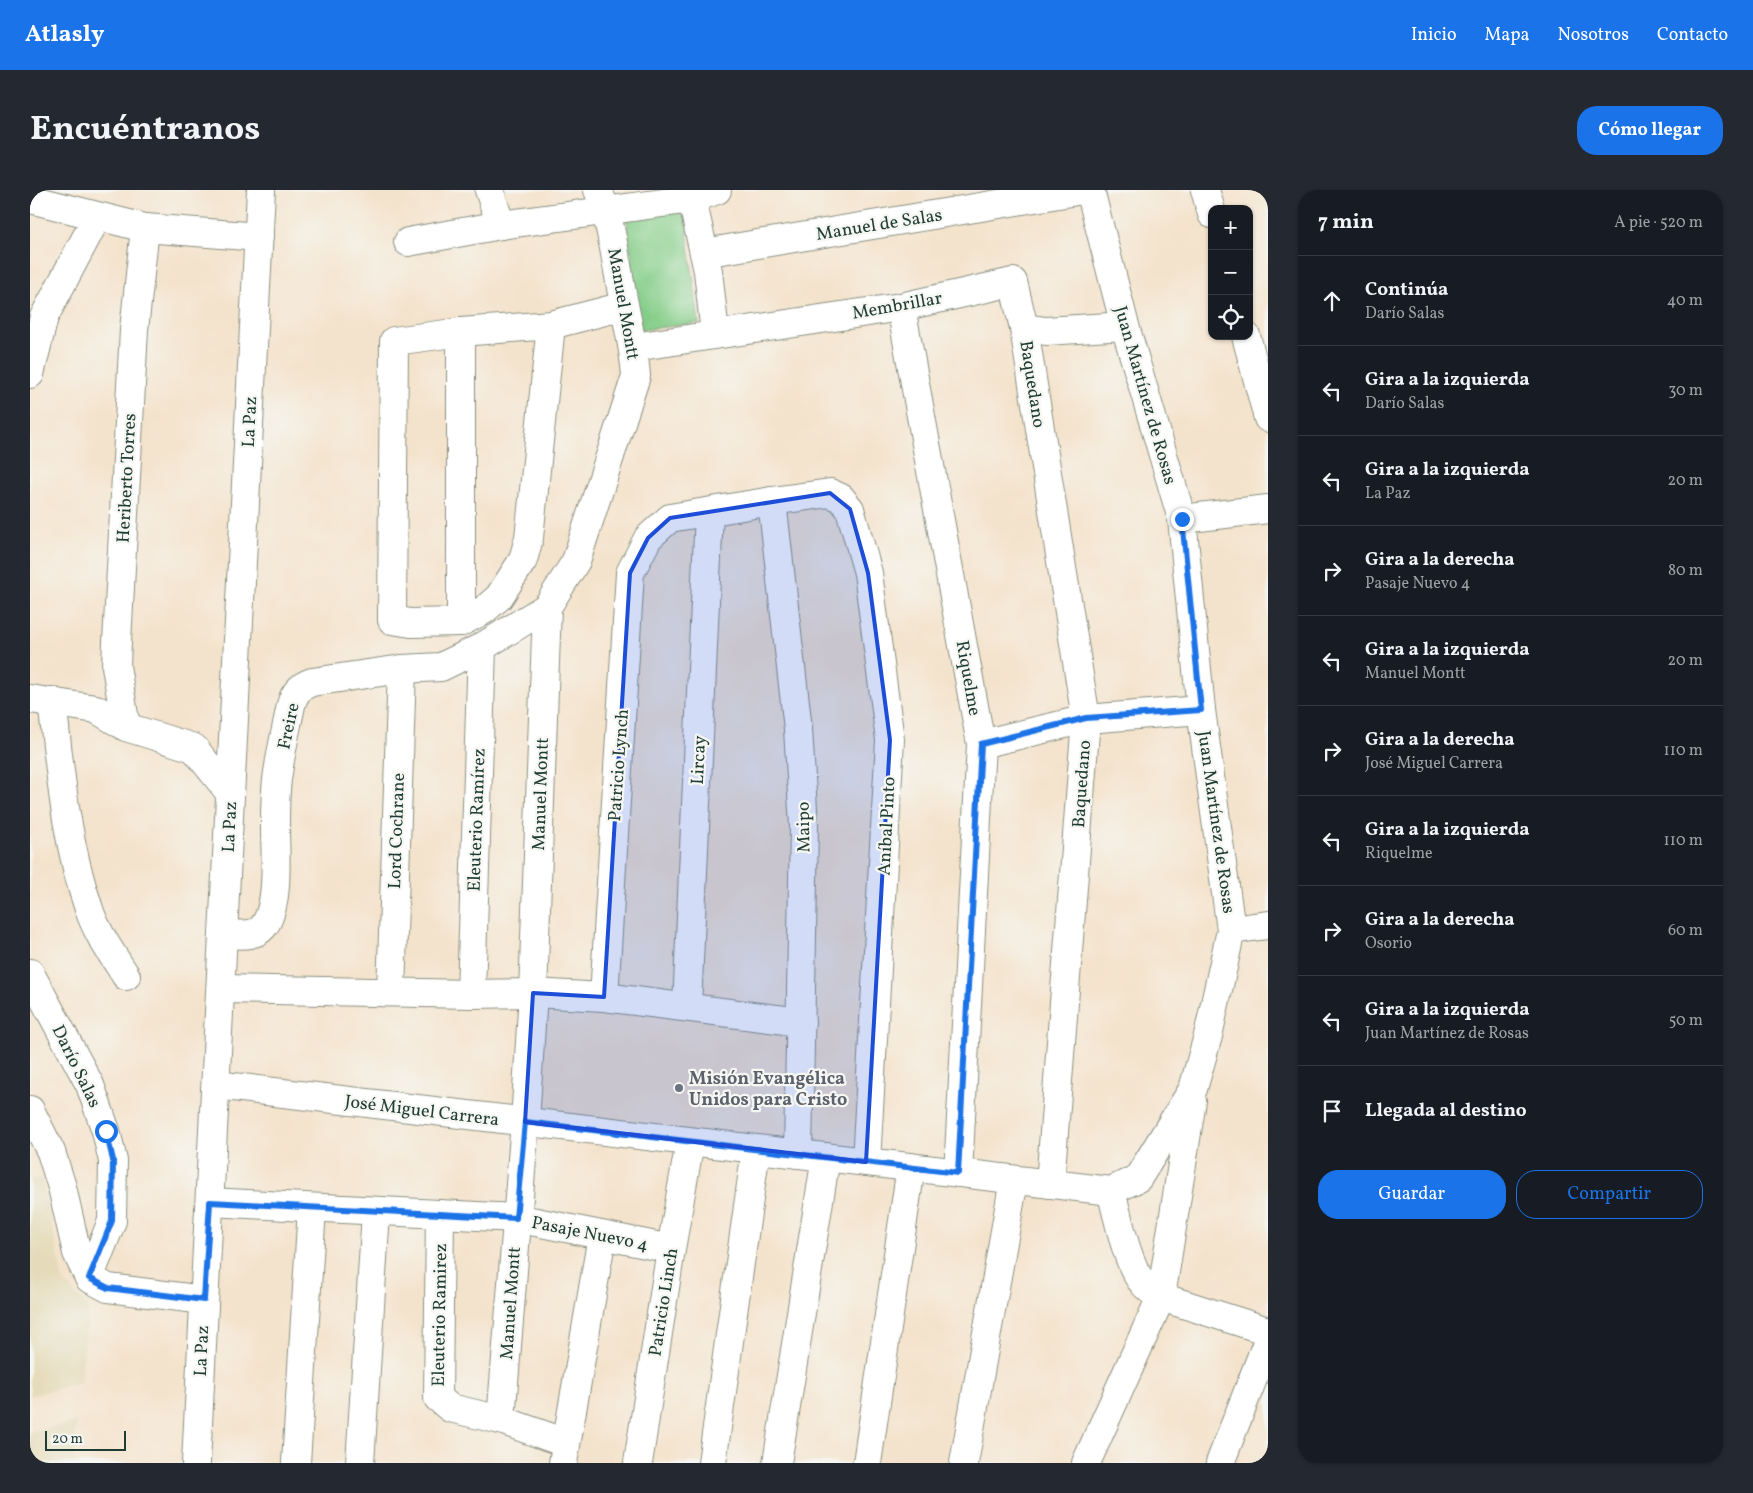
<!DOCTYPE html>
<html lang="es">
<meta charset="utf-8">
<style>
body{margin:0;font-family:Vollkorn,serif;background:#242831;color:#f1f3f6}
.controls{position:absolute;right:15px;top:15px;display:grid;overflow:hidden;border-radius:10px;box-shadow:0 1px 4px #0004}
.controls button{width:45px;height:45px;display:grid;place-items:center;padding:0;border:0;border-bottom:1px solid #363941;background:#171b24;color:#f1f3f6;font:25px sans-serif}
.scale{position:absolute;left:15px;bottom:12px;width:81px;box-sizing:border-box;padding-left:5px;border:2px solid #1f3d34;border-top:0;font-size:14px;line-height:18px;white-space:nowrap;color:#1f3d34;-webkit-text-stroke:4px #f6f6f2;paint-order:stroke}
.stop{position:absolute;width:15px;height:15px;margin:-11px;border:4px solid #1a73e8;border-radius:50%;background:#fff}
.stop.end{background:#1a73e8;border-color:#fff;box-shadow:0 1px 5px #0008}
.list{margin:0;padding:0;list-style:none}
h2{display:flex;justify-content:space-between;align-items:center;height:65px;margin:0;padding:0 20px;font-size:21px}
h2 small{font-size:16px;font-weight:400;color:#9ea1a6}
.list li{display:grid;grid-template-columns:32px 1fr auto;gap:15px;align-items:center;box-sizing:border-box;height:90px;padding:0 20px;border-top:1px solid #363941}
.list b{display:block;font-size:19px;white-space:nowrap}
.list p{margin:0;font-size:16px;white-space:nowrap;color:#9ea1a6}
.list em{font-size:16px;font-style:normal;color:#9ea1a6}
.actions{display:flex;gap:10px;padding:15px 20px}
.actions a{flex:1;padding:11px 0;border:1px solid #1a73e8;border-radius:20px;text-align:center;font-size:18px;color:#1a73e8}
.actions .main{background:#1a73e8;color:#fff}
.icon{flex:none;width:28px;height:28px;fill:none;stroke:currentColor;stroke-width:2;stroke-linecap:round;stroke-linejoin:round}
.map{position:relative;flex:none;width:1238px;height:1273px;overflow:hidden;border-radius:20px}
header{display:flex;align-items:center;gap:30px;box-sizing:border-box;height:70px;padding:0 25px;background:#1a73e8;color:#fff}
header strong{font-size:24px}
nav{display:flex;gap:28px;margin-inline-start:auto;font-size:18px}
.intro{display:flex;align-items:center;justify-content:space-between;box-sizing:border-box;height:120px;padding:0 30px}
h1{margin:0;font-size:35px}
.button{padding:12px 22px;border-radius:20px;background:#1a73e8;color:#fff;font-size:18px;font-weight:700}
main{display:flex;gap:30px;padding:0 30px}
aside{flex:1;background:#171b24;border-radius:20px;box-shadow:0 1px 4px #0004}
.map>svg:first-child{display:block}
</style>
<header>
<strong>Atlasly</strong>
<nav><a>Inicio</a><a>Mapa</a><a>Nosotros</a><a>Contacto</a></nav>
</header>
<div class="intro"><h1>Encuéntranos</h1><a class="button">Cómo llegar</a></div>
<main>
<div class="map">
<svg width="1238" height="1273" viewBox="0 0 1238 1273">
<rect width="100%" height="100%" fill="#f6f6f2"/>
<filter id="ink" filterUnits="userSpaceOnUse"><feTurbulence type="fractalNoise" baseFrequency=".02" numOctaves="2"/><feDisplacementMap in="SourceGraphic" scale="10" xChannelSelector="R" yChannelSelector="G"/><feConvolveMatrix kernelMatrix="1 2 1 2 8 2 1 2 1" color-interpolation-filters="sRGB"/></filter>
<filter id="wash" filterUnits="userSpaceOnUse"><feTurbulence type="fractalNoise" baseFrequency=".0096" numOctaves="4" result="noise"/><feDisplacementMap in="SourceGraphic" scale="20" xChannelSelector="R" yChannelSelector="G"/><feGaussianBlur stdDeviation="1.12" result="paint"/><feColorMatrix in="noise" values="0 0 0 0 0 0 0 0 0 0 0 0 0 0 0 0 0 1.4 0 .05"/><feComposite in="paint" operator="in"/></filter>
<g filter="url(#wash)">
<rect width="100%" height="100%" fill="#f4e3cc"/>
<g fill="#e5dbba">
<polygon points="12,987 33,1090 59,1118 50,1193 0,1206 0,990"/>
<polygon points="46,1232 44,1273 0,1273 0,1242"/>
</g>
<polygon fill="#84cd88" stroke="#52855e" points="654,17 669,133 610,140 596,24"/>
</g>
<g filter="url(#ink)">
<g fill="none" stroke-linecap="round" stroke-linejoin="round">
<defs>
<g id="minor">
<polyline points="459,0 471,35"/>
<polyline points="1060,0 1095,136 1152,329 1171,520 1201,740 1178,846 1163,899 1108,988 1081,1001"/>
<polyline points="1175,0 1182,24"/>
<polyline points="0,9 115,38 229,47"/>
<polyline points="662,9 678,81 685,144"/>
<polyline points="378,52 471,35 662,9 687,0"/>
<polyline points="674,63 1053,0"/>
<polyline points="871,117 951,554 928,983"/>
<polyline points="521,135 499,348 493,370 469,407 454,420 431,432 381,433 362,430 364,151 431,142 521,135 594,116"/>
<polyline points="994,138 1016,141 1095,136"/>
<polyline points="431,142 431,432"/>
<polyline points="1216,146 1238,228"/>
<polyline points="604,157 871,117 983,92 994,138 1056,529 1020,994"/>
<polyline points="0,184 14,127 67,27"/>
<polyline points="742,311 768,539 774,636 768,964"/>
<polyline points="1152,329 1238,319"/>
<polyline points="0,509 66,519 96,537 164,558 200,603"/>
<path d="M22,511C30,581 36,653 59,719C67,744 83,765 96,786"/>
<polyline points="96,537 86,476 87,452 104,140 115,38"/>
<polyline points="951,554 1056,529 1171,520"/>
<polyline points="1201,740 1238,735"/>
<path d="M193,744C206,744 224,748 233,737C250,717 245,662 245,636C245,621 245,605 247,590C250,565 256,540 261,515C264,503 270,496 282,492L372,479L411,477L452,457L517,417"/>
<polyline points="0,783 60,895 76,941 83,971 82,1031 59,1088"/>
<polyline points="191,799 441,804 503,803 574,807 771,832"/>
<polyline points="361,802 372,479"/>
<polyline points="441,804 452,457"/>
<polyline points="574,807 600,383 618,348 640,328 742,311 800,303 811,308 820,319 838,383 860,550 836,972"/>
<polyline points="657,817 679,322"/>
<polyline points="186,895 1081,1001"/>
<polyline points="0,920 21,962 32,997 47,1063 59,1088 78,1098 174,1110"/>
<path d="M1081,1001C1088,1026 1097,1075 1113,1093C1118,1099 1124,1103 1131,1107L1238,1141"/>
<polyline points="180,1012 486,1028 641,1059"/>
<polyline points="410,1024 408,1208 420,1218 471,1230 536,1253"/>
<path d="M471,1230L495,932L503,803L517,417L546,371L606,186C604,156 596,128 591,98C585,65 581,31 568,0"/>
<polyline points="166,1273 231,0"/>
<polyline points="266,1273 282,1018"/>
<polyline points="330,1273 346,1022"/>
<polyline points="533,1273 572,1046"/>
<polyline points="608,1273 641,1059 660,952"/>
<polyline points="682,1273 726,959"/>
<polyline points="747,1273 796,967"/>
<polyline points="837,1273 881,977"/>
<polyline points="934,1273 984,990"/>
<polyline points="1056,1273 1131,1107 1162,911"/>
<polyline points="1190,1273 1238,1150"/>
</g>
</defs>
<use href="#minor" stroke="#8a9080" stroke-width="30"/>
<use href="#minor" stroke="#fff" stroke-width="28"/>
</g>
</g>
<g fill="none" stroke-linecap="round" stroke-linejoin="round" filter="url(#ink)">
<polyline stroke="#1a73e8" stroke-width="6" points="76,941 83,970 82,1031 59,1088 78,1098 174,1110 180,1012 486,1028 495,932 928,983 951,554 1056,528 1171,520 1152,329"/>
</g>
<path fill="#1d4ed8" fill-opacity="0.2" stroke="#1d4ed8" stroke-width="4" stroke-linejoin="round" d="M800,303L820,319L838,383L860,550L836,972L495,932L503,803L574,807L600,383L618,348L640,328Z"/>
<circle fill="#6b7280" stroke="#f6f6f2" stroke-width="2" cx="649" cy="898" r="5"/>
<g text-anchor="middle" stroke-width="4.5" stroke-linejoin="round" paint-order="stroke">
<g font-size="18" fill="#1f3d34" stroke="#f6f6f2">
<text transform="translate(849 34) rotate(-9)" y="6">Manuel de Salas</text>
<text transform="translate(594 114) rotate(80)" y="6">Manuel Montt</text>
<text transform="translate(867 115) rotate(-10)" y="6">Membrillar</text>
<text transform="translate(1003 194) rotate(81)" y="6">Baquedano</text>
<text transform="translate(1116 205) rotate(74)" y="6">Juan Martínez de Rosas</text>
<text transform="translate(219 232) rotate(-87)" y="6">La Paz</text>
<text transform="translate(96 288) rotate(-87)" y="6">Heriberto Torres</text>
<text transform="translate(939 488) rotate(80)" y="6">Riquelme</text>
<text transform="translate(258 536) rotate(-78)" y="6">Freire</text>
<text transform="translate(668 570) rotate(-87)" y="6">Lircay</text>
<text transform="translate(588 575) rotate(-86)" y="6">Patricio Lynch</text>
<text transform="translate(1051 594) rotate(-86)" y="6">Baquedano</text>
<text transform="translate(510 604) rotate(-88)" y="6">Manuel Montt</text>
<text transform="translate(446 630) rotate(-88)" y="6">Eleuterio Ramírez</text>
<text transform="translate(1187 632) rotate(82)" y="6">Juan Martínez de Rosas</text>
<text transform="translate(856 636) rotate(-87)" y="6">Aníbal Pinto</text>
<text transform="translate(199 637) rotate(-87)" y="6">La Paz</text>
<text transform="translate(773 637) rotate(-91)" y="6">Maipo</text>
<text transform="translate(366 641) rotate(-88)" y="6">Lord Cochrane</text>
<text transform="translate(47 876) rotate(64)" y="6">Darío Salas</text>
<text transform="translate(392 920) rotate(7)" y="6">José Miguel Carrera</text>
<text transform="translate(560 1043) rotate(11)" y="6">Pasaje Nuevo 4</text>
<text transform="translate(633 1112) rotate(-81)" y="6">Patricio Linch</text>
<text transform="translate(480 1113) rotate(-86)" y="6">Manuel Montt</text>
<text transform="translate(409 1125) rotate(-89)" y="6">Eleuterio Ramirez</text>
<text transform="translate(171 1161) rotate(-87)" y="6">La Paz</text>
</g>
<g font-size="18" font-weight="bold" fill="#5b616d" stroke="#f6f6f2" text-anchor="start">
<text x="659" y="894">Misión Evangélica<tspan x="659" dy="21">Unidos para Cristo</tspan></text>
</g>
</g>
</svg>
<div class="controls">
<button>+</button>
<button>−</button>
<button><svg class="icon" aria-label="locate" viewBox="0 0 24 24"><circle cx="12" cy="12" r="6"/><path d="M12 2v4M12 18v4M2 12h4M18 12h4"/></svg></button>
</div>
<div class="scale">20 m</div>
<div class="stop" style="left:76px;top:941px"></div>
<div class="stop end" style="left:1152px;top:329px"></div>
</div>
<aside>
<h2>7 min<small>A pie · 520 m</small></h2>
<ul class="list">
<li><svg class="icon" aria-label="ahead" viewBox="0 0 24 24"><path d="M12 20V5M6 11l6-6 6 6"/></svg><div><b>Continúa</b><p>Darío Salas</p></div><em>40 m</em></li>
<li><svg class="icon" aria-label="left" viewBox="0 0 24 24"><path d="M17 20v-9H6M10 6l-5 5 5 5"/></svg><div><b>Gira a la izquierda</b><p>Darío Salas</p></div><em>30 m</em></li>
<li><svg class="icon" aria-label="left" viewBox="0 0 24 24"><path d="M17 20v-9H6M10 6l-5 5 5 5"/></svg><div><b>Gira a la izquierda</b><p>La Paz</p></div><em>20 m</em></li>
<li><svg class="icon" aria-label="right" viewBox="0 0 24 24"><path d="M7 20v-9h11M14 6l5 5-5 5"/></svg><div><b>Gira a la derecha</b><p>Pasaje Nuevo 4</p></div><em>80 m</em></li>
<li><svg class="icon" aria-label="left" viewBox="0 0 24 24"><path d="M17 20v-9H6M10 6l-5 5 5 5"/></svg><div><b>Gira a la izquierda</b><p>Manuel Montt</p></div><em>20 m</em></li>
<li><svg class="icon" aria-label="right" viewBox="0 0 24 24"><path d="M7 20v-9h11M14 6l5 5-5 5"/></svg><div><b>Gira a la derecha</b><p>José Miguel Carrera</p></div><em>110 m</em></li>
<li><svg class="icon" aria-label="left" viewBox="0 0 24 24"><path d="M17 20v-9H6M10 6l-5 5 5 5"/></svg><div><b>Gira a la izquierda</b><p>Riquelme</p></div><em>110 m</em></li>
<li><svg class="icon" aria-label="right" viewBox="0 0 24 24"><path d="M7 20v-9h11M14 6l5 5-5 5"/></svg><div><b>Gira a la derecha</b><p>Osorio</p></div><em>60 m</em></li>
<li><svg class="icon" aria-label="left" viewBox="0 0 24 24"><path d="M17 20v-9H6M10 6l-5 5 5 5"/></svg><div><b>Gira a la izquierda</b><p>Juan Martínez de Rosas</p></div><em>50 m</em></li>
<li><svg class="icon" aria-label="arrive" viewBox="0 0 24 24"><path d="M6 21V4h12l-3 4 3 4H6"/></svg><div><b>Llegada al destino</b></div></li>
</ul>
<div class="actions"><a class="main">Guardar</a><a>Compartir</a></div>
</aside>
</main>
